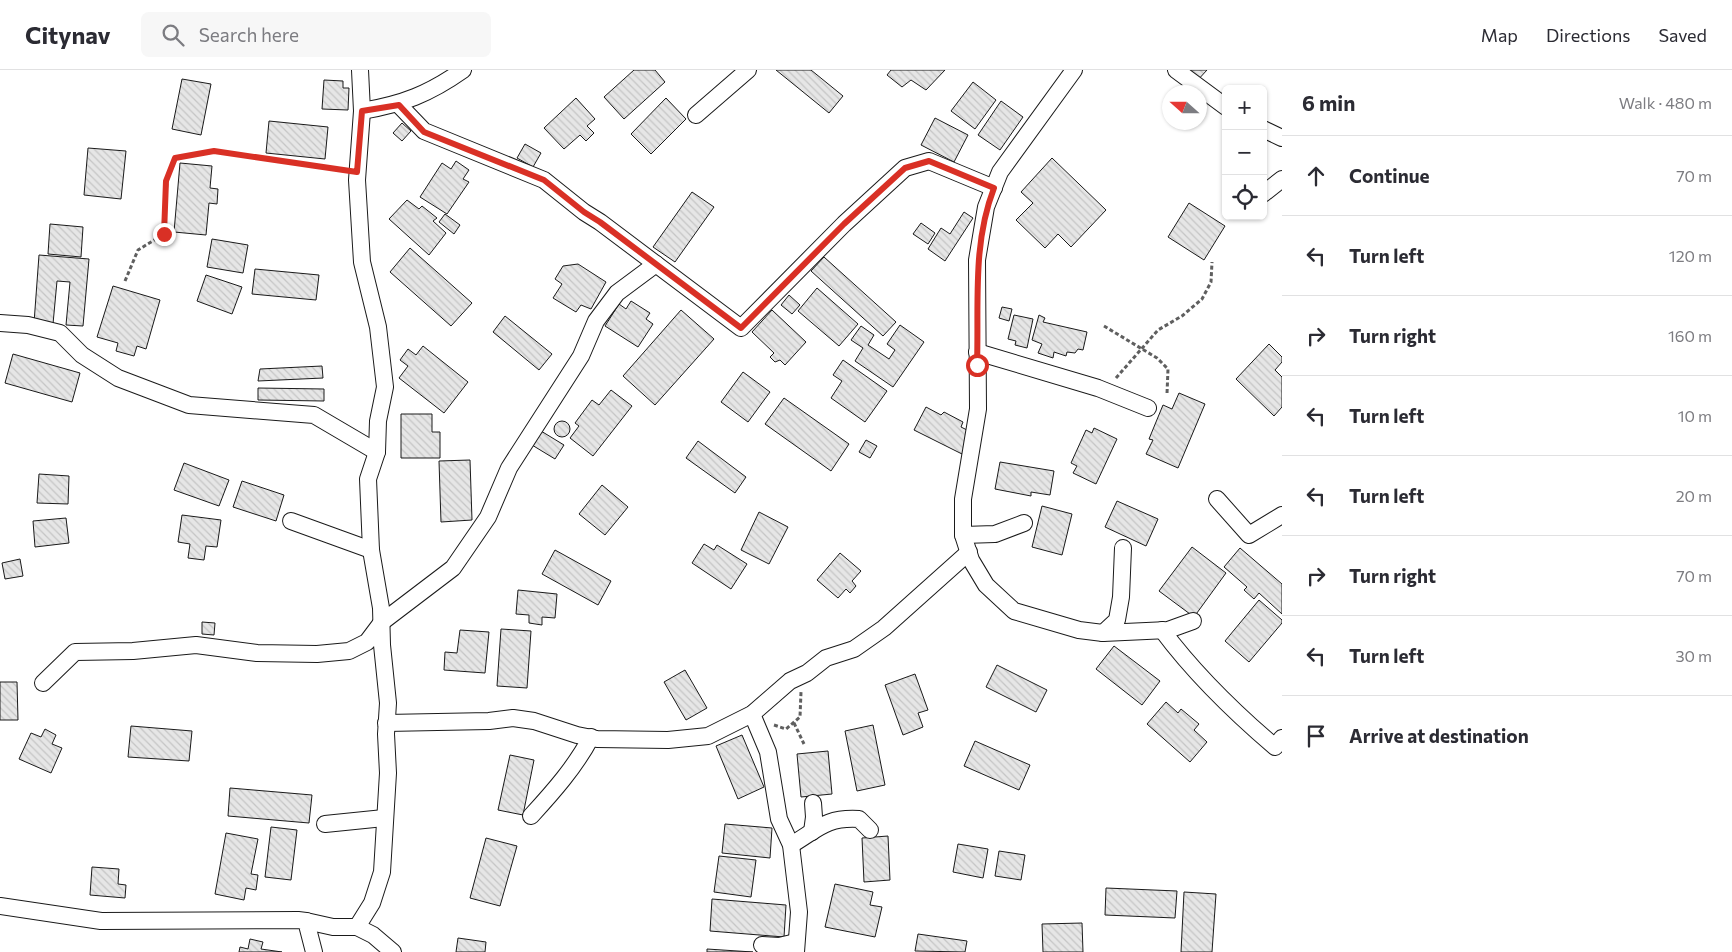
<!DOCTYPE html>
<meta charset="utf-8">
<style>
body{margin:0;font-family:Commissioner,sans-serif;background:#f7f7f7;color:#2b2b33}
.controls{position:absolute;right:15px;top:15px;display:grid;overflow:hidden;border-radius:8px;box-shadow:0 1px 4px #0004}
.controls button{width:45px;height:45px;display:grid;place-items:center;padding:0;border:0;border-bottom:1px solid #e1e1e2;background:#fff;color:#2b2b33;font:25px sans-serif}
.compass{position:absolute;left:1162px;top:15px;width:45px;height:45px;border-radius:50%;background:#fff;box-shadow:0 1px 4px #0004;rotate:291deg}
.stop{position:absolute;width:15px;height:15px;margin:-11px;border:4px solid #d93025;border-radius:50%;background:#fff}
.stop.end{background:#d93025;border-color:#fff;box-shadow:0 1px 5px #0008}
.list{margin:0;padding:0;list-style:none}
h2{display:flex;justify-content:space-between;align-items:center;height:65px;margin:0;padding:0 20px;font-size:21px}
h2 small{font-size:16px;font-weight:400;color:#7c7c81}
.list li{display:grid;grid-template-columns:32px 1fr auto;gap:15px;align-items:center;box-sizing:border-box;height:80px;padding:0 20px;border-top:1px solid #e1e1e2}
.list b{display:block;font-size:19px;white-space:nowrap}
.list em{font-size:16px;font-style:normal;color:#7c7c81}
.icon{flex:none;width:28px;height:28px;fill:none;stroke:currentColor;stroke-width:2;stroke-linecap:round;stroke-linejoin:round}
.map{position:relative;flex:none;width:1282px;height:882px;overflow:hidden}
header{display:flex;align-items:center;gap:30px;box-sizing:border-box;height:70px;padding:0 25px;background:#fff;border-bottom:1px solid #e1e1e2}
header strong{font-size:24px}
nav{display:flex;gap:28px;margin-inline-start:auto;font-size:18px}
.search{width:350px;height:45px;background:#f7f7f7;display:flex;align-items:center;gap:12px;box-sizing:border-box;padding:0 18px;border-radius:8px;color:#7c7c81;font-size:19px}
main{display:flex}
aside{flex:1;background:#fff}
.map>svg:first-child{display:block}
</style>
<header>
<strong>Citynav</strong>
<div class="search"><svg class="icon" aria-label="search" viewBox="0 0 24 24"><circle cx="10" cy="10" r="6"/><path d="M15 15l6 6"/></svg>Search here</div>
<nav><a>Map</a><a>Directions</a><a>Saved</a></nav>
</header>
<main>
<div class="map">
<svg width="1282" height="882" viewBox="0 0 1282 882">
<defs>
<pattern id="building-back-hatch" width="6" height="6" patternUnits="userSpaceOnUse" patternTransform="scale(1.25)"><rect width="6" height="6" fill="#e6e6e6"/><path d="M-1 5l2 2M0 0l6 6M5-1l2 2" fill="none" stroke="#c5c5c5"/></pattern>
</defs>
<rect width="100%" height="100%" fill="#fff"/>
<g fill="url(#building-back-hatch)" stroke="#1a1a1a">
<polygon points="634,0 655,0 665,12 624,49 604,27"/>
<polygon points="776,0 811,0 843,26 829,43"/>
<polygon points="891,0 945,0 926,20 911,10 902,17 887,5"/>
<polygon points="1182,0 1207,0 1196,12"/>
<polygon points="182,9 211,14 201,65 172,59"/>
<polygon points="324,10 343,11 343,18 349,18 348,40 322,39"/>
<polygon points="973,12 996,30 975,59 951,41"/>
<polygon points="576,28 595,49 587,56 594,63 586,71 580,65 564,79 544,58"/>
<polygon points="666,28 686,49 651,84 631,64"/>
<polygon points="1001,31 1023,47 1000,80 978,65"/>
<polygon points="935,48 968,65 954,92 921,75"/>
<polygon points="269,51 328,57 325,89 266,83"/>
<polygon points="402,53 411,61 402,71 393,63"/>
<polygon points="525,74 541,83 533,97 517,88"/>
<polygon points="88,78 126,81 121,129 84,125"/>
<polygon points="1052,88 1106,140 1071,177 1058,164 1045,178 1016,150 1033,133 1021,122"/>
<polygon points="456,91 469,100 463,109 469,112 447,144 420,127 442,93 451,99"/>
<polygon points="180,93 212,96 210,118 218,119 217,134 209,133 206,165 174,162"/>
<polygon points="692,122 714,137 675,192 653,177"/>
<polygon points="407,130 419,139 422,136 437,148 433,151 446,163 429,185 389,149"/>
<polygon points="1189,133 1225,156 1204,190 1168,167"/>
<polygon points="964,142 973,148 945,191 928,179 941,158 950,164"/>
<polygon points="445,144 460,155 454,164 439,152"/>
<polygon points="921,153 935,163 928,174 913,164"/>
<polygon points="50,154 83,157 81,187 48,184"/>
<polygon points="212,169 248,175 243,203 207,197"/>
<polygon points="410,178 472,233 451,256 390,202"/>
<polygon points="39,185 89,189 83,256 66,255 70,212 57,211 53,254 34,253"/>
<polygon points="824,187 896,252 883,266 811,201"/>
<polygon points="578,194 606,212 591,239 581,235 576,242 553,228 562,214 555,209 563,196"/>
<polygon points="255,199 319,205 316,230 252,224"/>
<polygon points="206,205 242,217 232,244 197,231"/>
<polygon points="113,216 160,230 146,279 137,276 134,286 116,281 118,273 97,267"/>
<polygon points="817,218 858,254 839,276 798,241"/>
<polygon points="789,225 800,235 792,244 781,235"/>
<polygon points="631,231 650,243 646,249 653,254 638,277 605,256 619,234 626,239"/>
<polygon points="1002,237 1012,239 1009,251 999,248"/>
<polygon points="681,240 714,269 655,335 623,306"/>
<polygon points="772,240 806,272 785,295 780,290 775,292 770,287 774,283 752,262"/>
<polygon points="1014,245 1033,249 1027,278 1015,275 1016,271 1008,269"/>
<polygon points="1039,245 1045,248 1043,252 1087,262 1083,280 1078,279 1075,283 1067,282 1066,286 1054,282 1053,288 1038,283 1042,274 1032,270"/>
<polygon points="505,246 552,284 539,300 493,262"/>
<polygon points="900,255 924,272 893,317 855,291 863,278 851,270 861,256 874,265 868,275 889,289 895,280 887,274"/>
<polygon points="1269,274 1282,287 1282,292 1275,300 1282,307 1282,337 1274,346 1236,309"/>
<polygon points="423,276 468,312 444,343 399,308 408,296 400,290 408,279 416,285"/>
<polygon points="13,284 80,303 72,332 5,313"/>
<polygon points="843,290 887,321 865,352 831,328 842,311 833,305"/>
<polygon points="322,296 323,308 258,311 260,299"/>
<polygon points="743,302 770,322 748,352 721,332"/>
<polygon points="258,318 324,319 324,331 258,330"/>
<polygon points="611,320 632,336 593,386 570,368 579,356 575,353 592,330 599,335"/>
<polygon points="1179,323 1205,334 1178,398 1146,384 1153,370 1149,369 1163,335 1172,339"/>
<polygon points="784,328 849,374 831,401 765,354"/>
<polygon points="926,337 941,345 944,342 963,352 961,357 973,363 962,384 914,360"/>
<polygon points="401,344 432,344 432,362 440,362 440,388 401,388"/>
<circle cx="562" cy="359" r="8"/>
<polygon points="1094,358 1117,369 1096,414 1073,403 1077,396 1071,393 1086,360 1092,363"/>
<polygon points="541,361 564,375 555,389 532,375"/>
<polygon points="866,370 877,376 870,388 859,382"/>
<polygon points="698,371 746,407 735,423 686,388"/>
<polygon points="470,390 472,450 441,452 439,391"/>
<polygon points="1000,392 1054,401 1050,425 1031,422 1031,426 995,419"/>
<polygon points="184,393 229,410 219,436 174,420"/>
<polygon points="39,404 69,406 68,434 37,433"/>
<polygon points="242,411 284,425 276,451 233,437"/>
<polygon points="602,415 628,437 605,465 579,444"/>
<polygon points="1117,431 1158,449 1146,476 1105,457"/>
<polygon points="1042,436 1072,444 1062,485 1032,477"/>
<polygon points="759,442 788,457 769,494 741,480"/>
<polygon points="182,445 221,450 217,477 206,476 204,490 188,488 190,474 178,472"/>
<polygon points="66,448 69,473 35,477 33,451"/>
<polygon points="704,474 714,480 717,475 747,494 731,519 692,493"/>
<polygon points="1192,477 1226,503 1194,547 1159,521"/>
<polygon points="1240,478 1282,514 1282,544 1259,523 1254,529 1244,520 1247,517 1224,497"/>
<polygon points="555,480 611,511 598,535 542,504"/>
<polygon points="840,483 861,501 852,511 856,516 850,523 846,519 838,528 817,510"/>
<polygon points="20,489 23,506 5,509 2,493"/>
<polygon points="518,520 557,524 555,548 542,547 542,555 529,553 529,545 516,544"/>
<polygon points="1259,530 1282,550 1282,553 1249,592 1225,571"/>
<polygon points="202,552 215,553 214,565 202,564"/>
<polygon points="501,559 531,561 527,618 497,616"/>
<polygon points="460,560 489,562 485,603 444,600 445,582 457,583"/>
<polygon points="1114,576 1160,611 1142,635 1096,599"/>
<polygon points="997,595 1047,620 1036,642 986,617"/>
<polygon points="685,600 707,638 686,650 664,612"/>
<polygon points="915,604 928,640 918,643 923,657 903,665 885,615"/>
<polygon points="0,612 17,612 18,650 0,650"/>
<polygon points="1166,632 1178,643 1181,639 1199,654 1194,660 1207,672 1190,692 1147,654"/>
<polygon points="873,655 885,715 857,721 845,661"/>
<polygon points="131,656 192,661 189,691 128,687"/>
<polygon points="45,659 56,665 52,674 62,678 51,703 19,689 31,663 41,667"/>
<polygon points="742,665 764,717 738,729 716,676"/>
<polygon points="975,671 1030,695 1019,720 964,696"/>
<polygon points="828,681 832,724 801,727 797,684"/>
<polygon points="510,685 534,690 523,745 498,740"/>
<polygon points="230,718 312,725 309,753 228,746"/>
<polygon points="725,754 772,758 770,788 722,783"/>
<polygon points="271,757 297,760 291,810 265,807"/>
<polygon points="226,763 258,769 251,804 258,805 256,820 246,818 244,830 215,824"/>
<polygon points="888,766 890,810 864,812 862,768"/>
<polygon points="486,768 517,776 500,836 470,828"/>
<polygon points="958,774 988,779 983,808 953,802"/>
<polygon points="999,781 1025,785 1021,810 995,806"/>
<polygon points="719,786 756,790 751,827 714,822"/>
<polygon points="92,797 119,799 118,814 126,815 125,828 90,825"/>
<polygon points="835,814 873,822 870,835 882,837 875,867 825,857"/>
<polygon points="1106,818 1177,821 1175,848 1105,845"/>
<polygon points="1184,822 1216,824 1212,882 1181,882"/>
<polygon points="712,829 786,835 784,867 710,861"/>
<polygon points="1082,853 1083,882 1043,882 1042,854"/>
<polygon points="918,864 967,871 965,882 915,881"/>
<polygon points="458,868 486,872 485,882 456,882"/>
<polygon points="250,869 263,872 261,879 282,882 239,882 240,877 248,879"/>
<polygon points="707,879 753,882 707,882"/>
</g>
<g fill="none" stroke-linecap="round" stroke-linejoin="round">
<defs>
<g id="minor">
<polyline points="1074,0 1000,102 986,137 977,190 978,339 963,429 963,465 971,490 986,515 1014,541 1079,560 1103,563 1117,550 1121,527 1123,478"/>
<polyline points="1176,0 1226,37"/>
<polyline points="399,35 424,61 544,110 584,142 600,152 741,258 844,154 905,98 929,91 994,118"/>
<path d="M362,41C403,34 429,24 463,0"/>
<polyline points="696,45 748,0"/>
<polyline points="1263,59 1282,68"/>
<polyline points="1263,124 1282,109"/>
<polyline points="0,253 28,255 60,263 82,285 118,308 189,335 314,345 377,382"/>
<polyline points="977,282 1098,318 1148,338"/>
<polyline points="1217,429 1249,465 1282,445"/>
<polyline points="291,451 371,480"/>
<polyline points="963,465 995,464 1024,453"/>
<path d="M1162,560C1194,603 1234,642 1275,677L1282,668"/>
<polyline points="1103,563 1168,560 1193,551"/>
<polyline points="43,613 75,582 133,581 196,575 257,583 317,584 349,581 367,572 382,552 453,498 488,447 509,398 581,286 596,251 617,223 656,194"/>
<polyline points="752,644 768,682 779,749 791,775 799,842 796,882"/>
<polyline points="386,653 489,651 513,648 534,651 577,665 597,669 668,670 708,666 752,644 790,611 807,603 826,588 854,579 884,558 969,482"/>
<path d="M531,746C553,722 576,696 591,667"/>
<polyline points="325,754 384,748"/>
<polyline points="812,762 814,747 813,733"/>
<path d="M791,775C818,759 826,747 859,749L870,760"/>
<polyline points="0,836 101,851 298,850 306,851 314,882"/>
<polyline points="306,851 333,857 357,857 372,833 382,802 388,703 386,664 388,633 382,575 381,538 371,480 368,409 377,382 378,351 385,317 378,257 362,192 357,110 362,41 360,0"/>
<polyline points="357,857 373,865 393,882"/>
<polyline points="762,875 779,876 796,872"/>
</g>
</defs>
<use href="#minor" stroke="#1a1a1a" stroke-width="18"/>
<g stroke="#5f5f5f" stroke-width="3" stroke-dasharray="4 2.5" stroke-linecap="butt">
<polyline points="125,211 138,180 164,164 167,111 175,88 214,81 341,99"/>
<polyline points="1104,256 1157,288 1168,299 1167,324"/>
<polyline points="1116,308 1158,260 1182,246 1202,229 1211,212 1212,192"/>
<polyline points="794,653 804,674"/>
<polyline points="774,655 786,659 800,647 801,622"/>
</g>
<use href="#minor" stroke="#fff" stroke-width="16"/>
</g>
<g fill="none" stroke-linecap="round" stroke-linejoin="round">
<path stroke="#d93025" stroke-width="6" d="M164,164L166,111L175,88L214,81L357,102L362,41L399,35L424,62L544,110L584,142L600,152L741,258L844,154L905,98L929,91L994,118C972,175 979,235 977,295"/>
</g>
</svg>
<div class="controls">
<button>+</button>
<button>−</button>
<button><svg class="icon" aria-label="locate" viewBox="0 0 24 24"><circle cx="12" cy="12" r="6"/><path d="M12 2v4M12 18v4M2 12h4M18 12h4"/></svg></button>
</div>
<svg class="compass" viewBox="-18 -18 36 36"><path d="M0-13l5 13h-10z" fill="#e53935"/><path d="M0 13l5-13h-10z" fill="#7c7c81"/></svg>
<div class="stop" style="left:977px;top:295px"></div>
<div class="stop end" style="left:164px;top:164px"></div>
</div>
<aside>
<h2>6 min<small>Walk · 480 m</small></h2>
<ul class="list">
<li><svg class="icon" aria-label="ahead" viewBox="0 0 24 24"><path d="M12 20V5M6 11l6-6 6 6"/></svg><div><b>Continue</b></div><em>70 m</em></li>
<li><svg class="icon" aria-label="left" viewBox="0 0 24 24"><path d="M17 20v-9H6M10 6l-5 5 5 5"/></svg><div><b>Turn left</b></div><em>120 m</em></li>
<li><svg class="icon" aria-label="right" viewBox="0 0 24 24"><path d="M7 20v-9h11M14 6l5 5-5 5"/></svg><div><b>Turn right</b></div><em>160 m</em></li>
<li><svg class="icon" aria-label="left" viewBox="0 0 24 24"><path d="M17 20v-9H6M10 6l-5 5 5 5"/></svg><div><b>Turn left</b></div><em>10 m</em></li>
<li><svg class="icon" aria-label="left" viewBox="0 0 24 24"><path d="M17 20v-9H6M10 6l-5 5 5 5"/></svg><div><b>Turn left</b></div><em>20 m</em></li>
<li><svg class="icon" aria-label="right" viewBox="0 0 24 24"><path d="M7 20v-9h11M14 6l5 5-5 5"/></svg><div><b>Turn right</b></div><em>70 m</em></li>
<li><svg class="icon" aria-label="left" viewBox="0 0 24 24"><path d="M17 20v-9H6M10 6l-5 5 5 5"/></svg><div><b>Turn left</b></div><em>30 m</em></li>
<li><svg class="icon" aria-label="arrive" viewBox="0 0 24 24"><path d="M6 21V4h12l-3 4 3 4H6"/></svg><div><b>Arrive at destination</b></div></li>
</ul>
</aside>
</main>
